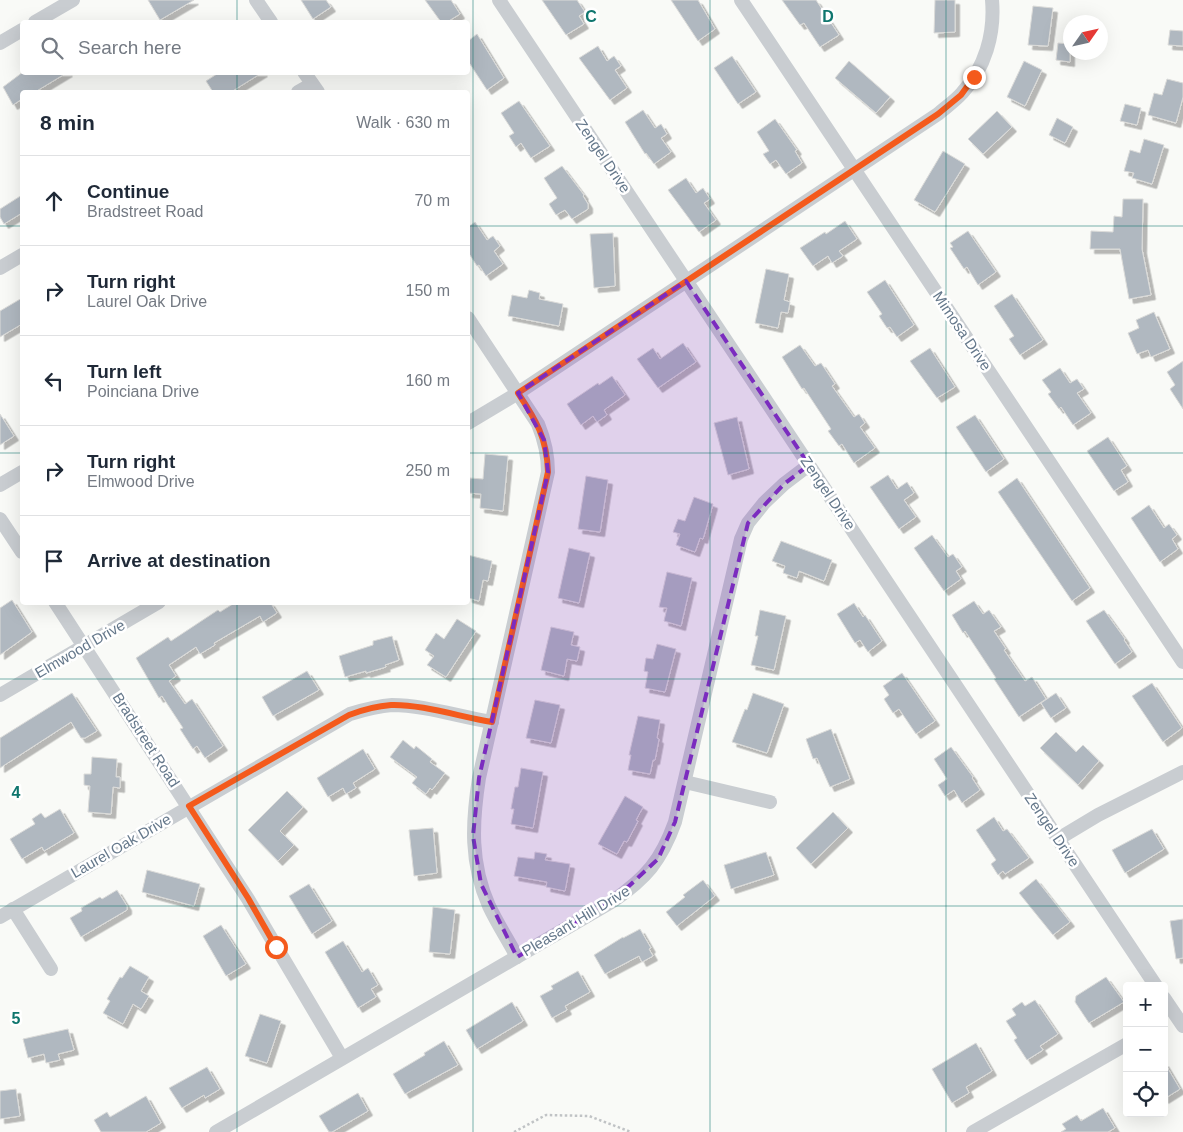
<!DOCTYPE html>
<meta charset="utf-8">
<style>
body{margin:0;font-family:Arial,sans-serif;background:#f6f6f7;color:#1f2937}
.controls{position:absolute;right:15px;bottom:15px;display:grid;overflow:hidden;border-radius:5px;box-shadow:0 5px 20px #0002}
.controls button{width:45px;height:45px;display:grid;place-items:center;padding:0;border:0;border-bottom:1px solid #e0e1e3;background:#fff;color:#1f2937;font:25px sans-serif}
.compass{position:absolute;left:1063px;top:15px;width:45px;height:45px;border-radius:50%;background:#fff;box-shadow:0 5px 20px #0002;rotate:56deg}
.stop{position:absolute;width:15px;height:15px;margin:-11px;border:4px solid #f45a1c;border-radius:50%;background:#fff}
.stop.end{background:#f45a1c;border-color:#fff;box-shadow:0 1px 5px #0008}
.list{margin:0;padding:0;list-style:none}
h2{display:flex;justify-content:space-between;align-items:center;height:65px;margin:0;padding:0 20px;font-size:21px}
h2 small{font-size:16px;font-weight:400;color:#747a83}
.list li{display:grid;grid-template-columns:32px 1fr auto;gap:15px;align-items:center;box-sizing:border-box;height:90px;padding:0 20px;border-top:1px solid #e0e1e3}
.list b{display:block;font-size:19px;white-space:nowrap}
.list p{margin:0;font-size:16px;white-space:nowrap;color:#747a83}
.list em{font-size:16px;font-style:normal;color:#747a83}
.icon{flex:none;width:28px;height:28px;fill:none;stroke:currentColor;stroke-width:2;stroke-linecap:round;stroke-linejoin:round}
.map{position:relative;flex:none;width:1183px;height:1132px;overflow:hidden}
.search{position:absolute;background:#fff;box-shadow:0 5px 20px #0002;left:20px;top:20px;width:450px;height:55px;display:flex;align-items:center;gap:12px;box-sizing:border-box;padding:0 18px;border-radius:5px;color:#747a83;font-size:19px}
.panel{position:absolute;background:#fff;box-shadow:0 5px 20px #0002;left:20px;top:90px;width:450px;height:515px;border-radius:5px}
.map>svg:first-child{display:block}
</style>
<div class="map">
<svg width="1183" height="1132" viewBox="0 0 1183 1132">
<defs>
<filter id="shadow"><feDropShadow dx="4.5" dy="4.5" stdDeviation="0" flood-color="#0004"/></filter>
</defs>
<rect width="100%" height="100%" fill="#f9faf7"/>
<g fill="#b0b8c0" stroke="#dbdbd9" filter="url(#shadow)">
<polygon points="148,0 194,0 160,20"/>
<polygon points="301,0 326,0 331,7 313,19"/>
<polygon points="425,0 451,0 460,14 447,22 441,22"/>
<polygon points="542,0 577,0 585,12 579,16 584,24 566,35"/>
<polygon points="671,0 698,0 715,29 698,41"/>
<polygon points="782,0 816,0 839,35 820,47 804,23 800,25"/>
<polygon points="935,0 955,0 955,32 934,33"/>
<polygon points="1033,6 1053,8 1048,46 1028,45"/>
<polygon points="1170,30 1183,31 1183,46 1168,45"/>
<polygon points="477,34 504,78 487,90 468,61 468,41"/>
<polygon points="1058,43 1070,44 1070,62 1056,60"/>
<polygon points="598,46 607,61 614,56 621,66 615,70 627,88 610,100 579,58"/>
<polygon points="732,56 756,92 738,104 714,68"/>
<polygon points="849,61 890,97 876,113 835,78"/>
<polygon points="1024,61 1042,70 1025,106 1007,97"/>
<polygon points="23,72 68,72 35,92 22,92 22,99 13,105 3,87"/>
<polygon points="220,72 263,72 231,92 213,92 206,81"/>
<polygon points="1167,79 1183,83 1183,97 1176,123 1148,115 1154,93 1162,95"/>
<polygon points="519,101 550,146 531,158 521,143 516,147 509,136 514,133 501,113"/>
<polygon points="1125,104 1141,108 1137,125 1120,121"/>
<polygon points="643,110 655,128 661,124 667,134 661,138 671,152 654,164 646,153 645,154 625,122"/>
<polygon points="997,111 1012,127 983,154 968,139"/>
<polygon points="1057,118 1073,127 1065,143 1049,135"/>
<polygon points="775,119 797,150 795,151 802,163 786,174 776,160 770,164 763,154 769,151 757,132"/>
<polygon points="1144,139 1164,145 1152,184 1132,178 1134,173 1124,171 1130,150 1140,153"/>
<polygon points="943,151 965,164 935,212 914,200"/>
<polygon points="562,166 584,195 583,196 588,204 588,209 572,219 565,210 556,215 549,204 557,198 544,178"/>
<polygon points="686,178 696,193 703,188 710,199 704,203 716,220 699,232 668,190"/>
<polygon points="22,195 22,213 4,224 0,217 0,209"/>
<polygon points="1123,199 1143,199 1142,249 1151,295 1129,299 1120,249 1090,249 1091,231 1113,232 1114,216 1122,217"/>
<polygon points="845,221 857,239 839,251 843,256 832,263 828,256 813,266 800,248 825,232 826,234"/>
<polygon points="475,222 487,240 493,236 500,246 494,251 503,264 486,276 479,265 477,266 468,252 468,227"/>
<polygon points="968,231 996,272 978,285 967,267 964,269 950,248 953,247 950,243"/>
<polygon points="613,233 615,286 594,288 590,234"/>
<polygon points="766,269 789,274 784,300 790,302 788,313 781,312 778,328 755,323"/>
<polygon points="885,280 914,325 897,337 890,327 887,328 879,316 882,314 867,292"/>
<polygon points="529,290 540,293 539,299 563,304 559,326 508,316 512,295 527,298"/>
<polygon points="1012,294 1043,340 1020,355 1009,339 1014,336 994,306"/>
<polygon points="22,298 22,324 0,337 0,311"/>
<polygon points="1154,312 1170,349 1151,357 1148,350 1137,354 1128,333 1139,328 1136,320"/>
<polygon points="683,343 696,362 658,388 637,359 653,348 660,359"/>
<polygon points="800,345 815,366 821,363 835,384 832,386 854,417 859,414 865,423 860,427 875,448 854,463 842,444 839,446 828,431 831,429 804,388 802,389 782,357"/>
<polygon points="930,348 955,387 937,398 910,361"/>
<polygon points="1183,361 1183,409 1170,389 1175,385 1167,372"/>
<polygon points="1060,368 1070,383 1077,379 1084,389 1077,393 1091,413 1073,425 1061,407 1059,409 1048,394 1051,392 1042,380"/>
<polygon points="612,376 625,395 604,410 607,415 597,422 593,416 581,425 567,404 598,383 599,385"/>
<polygon points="0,414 14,436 0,445"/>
<polygon points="975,415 1004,459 986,472 956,427"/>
<polygon points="737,417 749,469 728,475 714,423"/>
<polygon points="1108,437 1127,466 1121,470 1128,482 1114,491 1087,451"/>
<polygon points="485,454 508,456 503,511 480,508 481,494 468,493 470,478 483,479"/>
<polygon points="888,475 897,489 907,482 914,493 904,500 916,517 899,529 870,487"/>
<polygon points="586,476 608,480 600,532 578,529"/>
<polygon points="1017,478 1090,588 1072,601 998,492"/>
<polygon points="694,497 713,504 703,539 700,538 695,552 676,545 680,534 673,532 678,519 685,521"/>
<polygon points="1149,505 1164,528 1169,524 1177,535 1172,539 1178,549 1160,562 1131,518"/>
<polygon points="932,535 948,557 953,554 962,567 956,571 961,579 944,591 914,548"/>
<polygon points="781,541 832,560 824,581 799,571 797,578 783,573 785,566 772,561"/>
<polygon points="569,548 590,553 579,603 558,598"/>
<polygon points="468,555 492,561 488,581 483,580 479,601 468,598"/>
<polygon points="667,572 692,578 681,626 664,621 667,608 659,607"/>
<polygon points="12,600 32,632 0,655 0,608"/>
<polygon points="974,601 983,614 989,610 1001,627 994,631 1006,649 1004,650 1025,681 1032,677 1046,699 1019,717 994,679 996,678 965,631 963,633 952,615"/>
<polygon points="236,602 270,602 277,613 263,622 260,616 214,643 215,645 200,654 196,647 169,665 176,676 169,681 185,704 192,699 223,746 205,758 197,746 193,749 180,729 183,728 162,696 159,698 136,658 168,637 171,641 218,610 220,612"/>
<polygon points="854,603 863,617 865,615 882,641 868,652 860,640 855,643 837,614"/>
<polygon points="760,610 786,616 774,670 751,665 758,636 755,636"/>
<polygon points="1104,610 1125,639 1124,640 1132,652 1115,664 1086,621"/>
<polygon points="457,619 476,631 446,677 427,665 434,656 425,650 436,633 444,639"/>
<polygon points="551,627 574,632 571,645 580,647 577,661 567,659 564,676 541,670"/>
<polygon points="392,636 399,660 385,665 386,667 366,673 366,671 345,677 339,656 373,645 373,641"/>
<polygon points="657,644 676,649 665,692 645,688 648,672 644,671 646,658 653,659"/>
<polygon points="307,671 319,690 273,716 262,697"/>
<polygon points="902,673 935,721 916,734 899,709 893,713 884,699 889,695 883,686"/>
<polygon points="1152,683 1182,728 1163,742 1132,696"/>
<polygon points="72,693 97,731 85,738 81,738 71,722 0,768 0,738"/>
<polygon points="753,693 784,704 767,753 732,742 745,709 747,710"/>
<polygon points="1056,693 1066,708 1051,718 1041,703"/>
<polygon points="535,700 560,705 551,743 526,738"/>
<polygon points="638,716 660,720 657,738 659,739 655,760 653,760 650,774 628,770 631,755 629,755"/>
<polygon points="831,729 850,779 830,787 817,758 813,759 806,739"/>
<polygon points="1056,732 1076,752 1083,745 1099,761 1078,785 1040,748"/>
<polygon points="403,740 414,749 416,746 432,759 430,762 445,773 432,790 430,788 426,794 412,783 417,777 390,757"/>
<polygon points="951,747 973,777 972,778 980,790 962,803 954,790 945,796 938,785 947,779 934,759"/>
<polygon points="363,749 375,769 353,783 356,788 346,794 343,788 328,797 317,778"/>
<polygon points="92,757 117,759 116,777 120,777 120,788 113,787 111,814 88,812 90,786 84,785 84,774 91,774"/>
<polygon points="521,768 543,772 533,828 511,824 514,809 511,809 515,787 518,787"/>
<polygon points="287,791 303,807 280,831 294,845 278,861 248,830"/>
<polygon points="625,796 643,807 636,820 638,821 627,842 624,841 617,854 598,844"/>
<polygon points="60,809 74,833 44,851 42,847 22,859 10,839 35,824 32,819 41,813 45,818"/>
<polygon points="833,812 848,828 811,864 796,848"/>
<polygon points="994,817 1003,831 1007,829 1029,858 1005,874 1003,871 998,875 991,864 996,860 976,830"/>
<polygon points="433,828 437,873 414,876 409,830"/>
<polygon points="1152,829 1164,849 1125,873 1112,850"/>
<polygon points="535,852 547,854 545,860 570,864 565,891 546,887 547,882 514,876 518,857 534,859"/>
<polygon points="766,852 774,875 731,889 724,865"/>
<polygon points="147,870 200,884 194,906 142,892"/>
<polygon points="1036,879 1070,922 1053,935 1019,893"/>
<polygon points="703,880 715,896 677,926 666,912 685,897 683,895"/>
<polygon points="309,884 332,921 312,934 289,896"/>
<polygon points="117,890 127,906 127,910 81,937 70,918 82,911 81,908 100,897 102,899"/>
<polygon points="433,907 455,910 450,954 429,952"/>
<polygon points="1183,919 1183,958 1176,959 1170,921"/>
<polygon points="221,925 246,964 226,976 203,936"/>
<polygon points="640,929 651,948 649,949 653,956 642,962 639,956 605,974 594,955 623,937 623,938"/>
<polygon points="343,941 362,972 368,968 378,985 371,989 376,997 358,1008 325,952"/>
<polygon points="130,966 149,977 141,991 149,996 141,1009 133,1004 123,1024 103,1013 110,1001 107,999 120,977 122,978"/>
<polygon points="578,971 590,992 565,1006 567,1010 552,1018 540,996 553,989 551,986"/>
<polygon points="1106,977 1124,1002 1089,1023 1075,1002 1076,996"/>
<polygon points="1035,1000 1058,1034 1040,1046 1043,1050 1027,1060 1014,1040 1017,1038 1006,1021 1016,1015 1012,1009 1022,1002 1025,1006"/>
<polygon points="512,1002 523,1021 477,1049 466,1030"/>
<polygon points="260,1014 281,1021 267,1063 245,1056"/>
<polygon points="68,1029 74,1050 58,1054 60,1060 46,1063 44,1054 28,1058 23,1039"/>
<polygon points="444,1041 458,1065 405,1094 393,1074 425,1055 424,1053"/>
<polygon points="976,1043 992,1071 966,1087 969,1093 952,1103 932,1069"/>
<polygon points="1164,1062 1180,1089 1164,1099"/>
<polygon points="207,1067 220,1089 205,1098 204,1095 182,1108 169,1088"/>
<polygon points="16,1089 20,1116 0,1119 0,1091"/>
<polygon points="358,1093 368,1111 332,1132 329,1132 319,1116"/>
<polygon points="146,1096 161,1123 146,1132 101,1132 94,1120 107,1112 110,1117"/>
<polygon points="1103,1108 1115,1128 1108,1132 1061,1132 1066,1129 1062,1124 1077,1115 1081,1121"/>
</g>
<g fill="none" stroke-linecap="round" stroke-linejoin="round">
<polyline stroke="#c0c3c5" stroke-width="2.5" stroke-dasharray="2.5 2.5" stroke-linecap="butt" points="514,1132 546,1115 589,1116 631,1132"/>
<g stroke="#c9cdd1" stroke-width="14">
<polyline points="256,0 271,22"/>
<polyline points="499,0 1156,986"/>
<polyline points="741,0 1183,662"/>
<polyline points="35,22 73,0"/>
<polyline points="0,43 22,30"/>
<polyline points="304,72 318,92"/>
<polyline points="298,92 312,84"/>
<polyline points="0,268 22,255"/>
<path d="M468,318L538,424C545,441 548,455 548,472L479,778C472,823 470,863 489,906C497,923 508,940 517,957"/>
<path d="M468,423L518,393L938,114C946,107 955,101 962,93C985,68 995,34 992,0"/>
<polyline points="0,485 22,472"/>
<polyline points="0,519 22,552"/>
<polyline points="55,602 248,899 342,1058"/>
<polyline points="0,695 159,602"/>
<polyline points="685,782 770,802"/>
<polyline points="1058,839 1098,815 1183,772"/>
<polyline points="13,909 51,969"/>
<path d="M0,917L350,714C363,710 377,706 392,705C424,705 460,717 492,722"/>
<polyline points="1164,998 1183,1026"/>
<path d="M216,1132L613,901C646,878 661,861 675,822L741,539L748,523L764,503L784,484L809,465"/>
<polyline points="973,1132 1127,1044"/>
</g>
</g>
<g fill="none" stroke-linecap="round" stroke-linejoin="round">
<path stroke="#f45a1c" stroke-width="6" d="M276,947L248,898L189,806L349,715C362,710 377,706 391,705C421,704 461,717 492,722L548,472C547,438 536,420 518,393L938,114L961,95L974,77"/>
</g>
<path fill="#7b2cbf" fill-opacity="0.2" stroke="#7b2cbf" stroke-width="4" stroke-dasharray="10 6" stroke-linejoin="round" d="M686,281L809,465L784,484L748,523L675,822L658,859L613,901L517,957L481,884L473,836L479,778L548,472L544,440L518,393Z"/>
<path fill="none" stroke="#0f766e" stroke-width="1" stroke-opacity="0.55" d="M237,0V22M473,0V1132M710,0V1132M946,0V1132M237,72V92M0,226H22M468,226H1183M0,453H22M468,453H1183M237,602V1132M0,679H1183M0,906H1183"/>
<g text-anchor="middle" stroke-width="5" stroke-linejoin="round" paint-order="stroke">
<g font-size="15" fill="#65788b" stroke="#fff">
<text transform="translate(603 156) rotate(56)" y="5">Zengel Drive</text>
<text transform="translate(962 331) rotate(56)" y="5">Mimosa Drive</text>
<text transform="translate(828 493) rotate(56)" y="5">Zengel Drive</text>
<text transform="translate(80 649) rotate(-30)" y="5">Elmwood Drive</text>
<text transform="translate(146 740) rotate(57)" y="5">Bradstreet Road</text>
<text transform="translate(1052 830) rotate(56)" y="5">Zengel Drive</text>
<text transform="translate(121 846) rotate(-30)" y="5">Laurel Oak Drive</text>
<text transform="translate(576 921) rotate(-31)" y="5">Pleasant Hill Drive</text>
</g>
</g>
<g font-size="16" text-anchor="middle" font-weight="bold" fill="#0f766e" stroke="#fff" stroke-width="5" stroke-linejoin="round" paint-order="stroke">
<text x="591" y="22">C</text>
<text x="828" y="22">D</text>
<text x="16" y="798">4</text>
<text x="16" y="1024">5</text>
</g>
</svg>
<div class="controls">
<button>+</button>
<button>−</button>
<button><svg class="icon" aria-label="locate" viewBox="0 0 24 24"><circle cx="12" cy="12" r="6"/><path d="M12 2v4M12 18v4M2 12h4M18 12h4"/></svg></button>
</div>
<svg class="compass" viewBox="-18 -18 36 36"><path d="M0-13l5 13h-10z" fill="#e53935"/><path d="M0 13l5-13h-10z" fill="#747a83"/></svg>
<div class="stop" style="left:276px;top:947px"></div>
<div class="stop end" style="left:974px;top:77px"></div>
<div class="search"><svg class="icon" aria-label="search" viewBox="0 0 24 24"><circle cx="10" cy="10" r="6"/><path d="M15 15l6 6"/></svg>Search here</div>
<section class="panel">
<h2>8 min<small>Walk · 630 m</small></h2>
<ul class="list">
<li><svg class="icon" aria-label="ahead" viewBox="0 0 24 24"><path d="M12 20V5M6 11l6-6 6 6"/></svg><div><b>Continue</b><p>Bradstreet Road</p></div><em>70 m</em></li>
<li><svg class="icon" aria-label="right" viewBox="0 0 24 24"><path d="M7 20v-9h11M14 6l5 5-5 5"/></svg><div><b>Turn right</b><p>Laurel Oak Drive</p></div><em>150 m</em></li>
<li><svg class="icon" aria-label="left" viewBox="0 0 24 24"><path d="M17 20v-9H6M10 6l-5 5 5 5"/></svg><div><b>Turn left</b><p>Poinciana Drive</p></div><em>160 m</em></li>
<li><svg class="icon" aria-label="right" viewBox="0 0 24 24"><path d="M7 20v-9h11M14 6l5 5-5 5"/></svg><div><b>Turn right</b><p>Elmwood Drive</p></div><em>250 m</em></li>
<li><svg class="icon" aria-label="arrive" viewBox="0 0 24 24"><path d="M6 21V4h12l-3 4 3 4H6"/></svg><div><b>Arrive at destination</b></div></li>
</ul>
</section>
</div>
